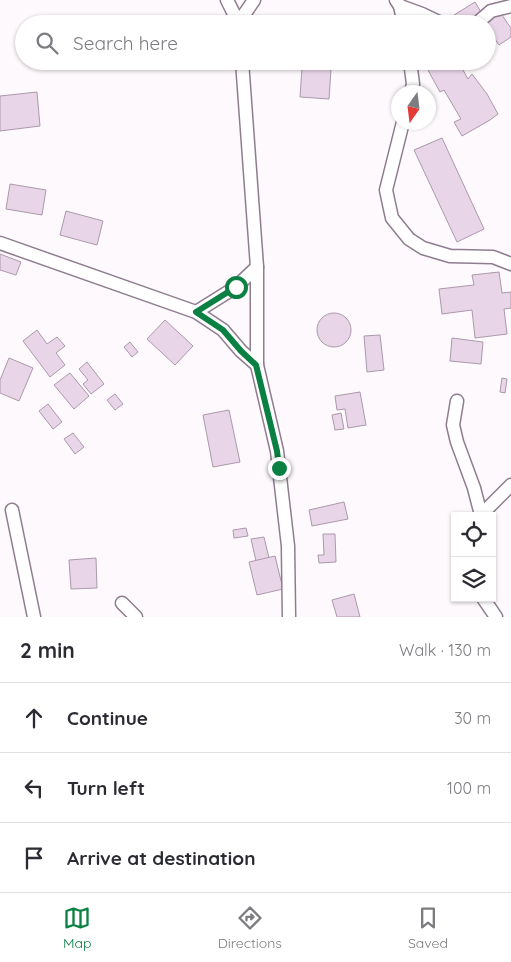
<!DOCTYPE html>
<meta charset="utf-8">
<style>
body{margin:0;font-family:Quicksand,sans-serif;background:#f2f2f3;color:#2b2b33}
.controls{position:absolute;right:15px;bottom:15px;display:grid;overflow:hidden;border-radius:0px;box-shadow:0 1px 4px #0004}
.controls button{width:45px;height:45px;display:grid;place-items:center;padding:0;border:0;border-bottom:1px solid #e1e1e2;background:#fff;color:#2b2b33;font:25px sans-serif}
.compass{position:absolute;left:391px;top:85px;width:45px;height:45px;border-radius:50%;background:#fff;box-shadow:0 1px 4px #0004;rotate:194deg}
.stop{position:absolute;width:15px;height:15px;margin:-11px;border:4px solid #0b8043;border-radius:50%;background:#fff}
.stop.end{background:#0b8043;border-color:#fff;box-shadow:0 1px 5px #0008}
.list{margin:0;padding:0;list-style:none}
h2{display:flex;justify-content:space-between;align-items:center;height:65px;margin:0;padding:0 20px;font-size:21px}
h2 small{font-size:16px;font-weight:400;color:#7c7c81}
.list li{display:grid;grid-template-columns:32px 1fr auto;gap:15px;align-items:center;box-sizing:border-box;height:70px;padding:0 20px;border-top:1px solid #e1e1e2}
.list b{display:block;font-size:19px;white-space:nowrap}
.list em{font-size:16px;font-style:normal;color:#7c7c81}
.icon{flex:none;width:28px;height:28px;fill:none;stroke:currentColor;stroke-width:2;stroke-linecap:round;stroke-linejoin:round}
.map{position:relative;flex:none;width:511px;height:617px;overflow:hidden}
.search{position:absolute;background:#fff;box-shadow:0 1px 4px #0004;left:15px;right:15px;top:15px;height:55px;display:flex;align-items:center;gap:12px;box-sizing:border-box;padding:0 18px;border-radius:28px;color:#7c7c81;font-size:19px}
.sheet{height:275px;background:#fff}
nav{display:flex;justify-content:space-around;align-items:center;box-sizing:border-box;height:70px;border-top:1px solid #e1e1e2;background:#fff;font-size:14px;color:#7c7c81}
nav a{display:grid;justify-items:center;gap:2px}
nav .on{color:#0b8043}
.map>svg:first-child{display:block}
</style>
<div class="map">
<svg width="511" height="617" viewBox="0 0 511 617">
<rect width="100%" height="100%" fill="#fdf9fd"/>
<g fill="#e9d5e8" stroke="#ac99ab">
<polygon points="475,2 481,12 462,24 459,24 454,15"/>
<polygon points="499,11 511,28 511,37 499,45 487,28 487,24 484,24"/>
<polygon points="423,61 458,61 468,79 472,74 487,94 498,114 490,120 462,136 454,122 461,119 444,90 440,92"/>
<polygon points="302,68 331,69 329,99 300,97"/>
<polygon points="37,92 40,126 0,131 0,96"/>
<polygon points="442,138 484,229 457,242 414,150"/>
<polygon points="10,184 46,190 42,215 6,209"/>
<polygon points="66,211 103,221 97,245 60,235"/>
<polygon points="0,254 21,262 16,275 0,270"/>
<polygon points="499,272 502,293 511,292 511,308 504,309 507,334 475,338 472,310 442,314 439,289 474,285 472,275"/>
<circle cx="334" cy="330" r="17"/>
<polygon points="165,320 193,346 175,365 147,339"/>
<polygon points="37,330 47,344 57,337 65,346 56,353 65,365 50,377 23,341"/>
<polygon points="380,335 384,370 367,372 364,336"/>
<polygon points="452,338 483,342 481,364 450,361"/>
<polygon points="130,342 138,352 132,357 124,347"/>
<polygon points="9,358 33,368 19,401 0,393 0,380"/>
<polygon points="87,362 104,384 91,394 83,384 88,380 79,369"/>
<polygon points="70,373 89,396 74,409 54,385"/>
<polygon points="502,378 507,379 505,393 500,392"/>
<polygon points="360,392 366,425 348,428 345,409 337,410 335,396"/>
<polygon points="115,394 123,404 115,410 107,400"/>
<polygon points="48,404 62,422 53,429 39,411"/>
<polygon points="229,410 240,462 213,467 203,415"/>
<polygon points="341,413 344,429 335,430 332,415"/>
<polygon points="73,433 84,447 75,454 64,439"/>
<polygon points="344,502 348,519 312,526 309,510"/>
<polygon points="246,528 248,536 234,538 233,530"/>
<polygon points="323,534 335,534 336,562 319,563 318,555 324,555"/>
<polygon points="264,537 269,558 256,561 251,539"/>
<polygon points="275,556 283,589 257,595 249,562"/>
<polygon points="96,558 97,588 71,589 69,560"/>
<polygon points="354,594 360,617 337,617 332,600"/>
</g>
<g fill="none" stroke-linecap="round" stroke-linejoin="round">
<defs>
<g id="minor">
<polyline points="227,0 239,24"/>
<polyline points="396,0 400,6 404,24"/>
<polyline points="400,6 422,14 443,24"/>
<polyline points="239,22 254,0"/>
<polyline points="476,24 491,11 511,6"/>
<polyline points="242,61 257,267 257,365 277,451 288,546 289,617"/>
<polyline points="410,61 413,84 411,92"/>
<polyline points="403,122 386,190 392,218 409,239 423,248 450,256 493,257 511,264"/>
<polyline points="0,243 196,312 223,330 241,351 257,365"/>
<polyline points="196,312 236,287 257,267"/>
<polyline points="457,401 453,425 457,442 474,488 481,515"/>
<polyline points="12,510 34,617"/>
<polyline points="480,516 511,485"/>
<polyline points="483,598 496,617"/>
<polyline points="122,603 136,617"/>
</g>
</defs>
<use href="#minor" stroke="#8f7d8f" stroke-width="15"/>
<use href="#minor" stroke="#fff" stroke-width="12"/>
</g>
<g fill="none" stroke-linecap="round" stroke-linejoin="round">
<polyline stroke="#0b8043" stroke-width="6" points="236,287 196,312 223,330 241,351 256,365 277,451 279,468"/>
</g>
</svg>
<div class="controls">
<button><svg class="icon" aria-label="locate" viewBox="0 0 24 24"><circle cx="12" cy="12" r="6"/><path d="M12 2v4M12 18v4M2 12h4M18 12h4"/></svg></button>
<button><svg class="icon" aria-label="layers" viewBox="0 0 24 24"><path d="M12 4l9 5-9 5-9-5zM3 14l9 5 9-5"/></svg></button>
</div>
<svg class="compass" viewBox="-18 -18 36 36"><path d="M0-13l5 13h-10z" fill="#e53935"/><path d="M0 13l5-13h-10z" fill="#7c7c81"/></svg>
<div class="stop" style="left:236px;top:287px"></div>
<div class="stop end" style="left:279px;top:468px"></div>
<div class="search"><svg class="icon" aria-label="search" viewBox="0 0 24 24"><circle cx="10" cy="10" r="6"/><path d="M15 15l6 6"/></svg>Search here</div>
</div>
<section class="sheet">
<h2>2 min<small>Walk · 130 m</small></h2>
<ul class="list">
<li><svg class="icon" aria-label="ahead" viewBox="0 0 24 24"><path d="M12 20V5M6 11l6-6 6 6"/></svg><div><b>Continue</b></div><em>30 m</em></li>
<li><svg class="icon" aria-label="left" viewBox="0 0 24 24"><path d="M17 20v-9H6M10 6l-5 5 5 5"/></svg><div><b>Turn left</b></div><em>100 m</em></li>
<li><svg class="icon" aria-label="arrive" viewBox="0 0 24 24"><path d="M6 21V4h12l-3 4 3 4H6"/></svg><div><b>Arrive at destination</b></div></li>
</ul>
</section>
<nav>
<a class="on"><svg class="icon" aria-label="map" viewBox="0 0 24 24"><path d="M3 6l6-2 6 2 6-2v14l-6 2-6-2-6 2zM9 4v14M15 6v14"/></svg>Map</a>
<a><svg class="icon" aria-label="directions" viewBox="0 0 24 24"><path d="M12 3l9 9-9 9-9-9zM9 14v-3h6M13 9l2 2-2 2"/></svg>Directions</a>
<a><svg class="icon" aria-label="saved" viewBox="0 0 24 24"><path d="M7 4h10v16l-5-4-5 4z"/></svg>Saved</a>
</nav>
